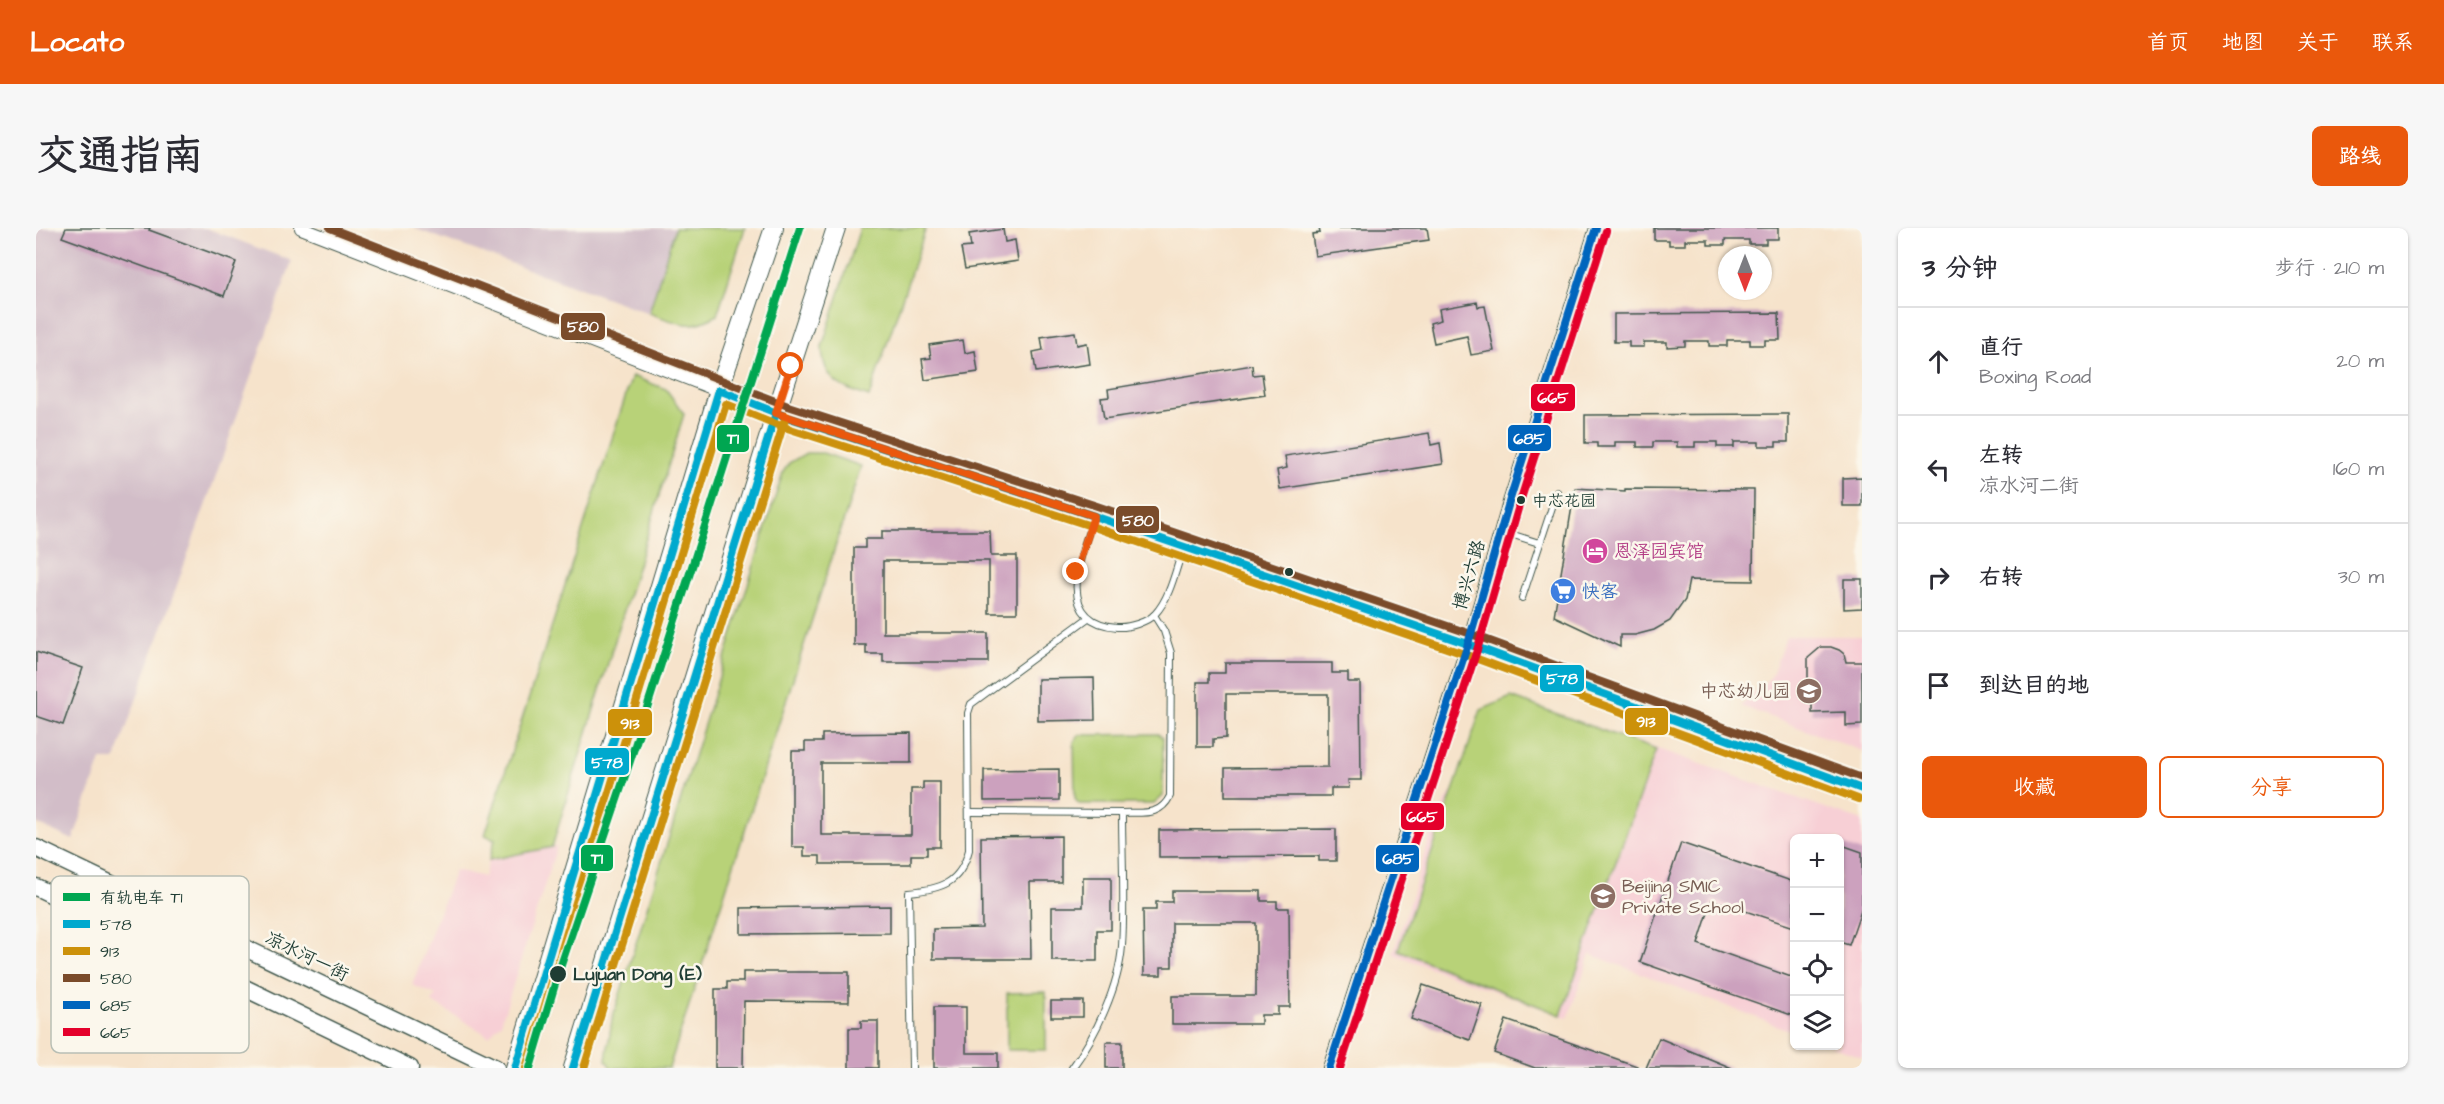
<!DOCTYPE html>
<html lang="zh">
<meta charset="utf-8">
<style>
body{margin:0;font-family:"Architects Daughter","LXGW WenKai TC",sans-serif;background:#f7f7f7;color:#2b2b33}
.controls{position:absolute;right:18px;bottom:18px;display:grid;overflow:hidden;border-radius:9px;box-shadow:0 2px 4px #0004}
.controls button{width:54px;height:54px;display:grid;place-items:center;padding:0;border:0;border-bottom:2px solid #e1e1e2;background:#fff;color:#2b2b33;font:30px sans-serif}
.compass{position:absolute;left:1682px;top:18px;width:54px;height:54px;border-radius:50%;background:#fff;box-shadow:0 2px 4px #0004;rotate:180deg}
.stop{position:absolute;width:18px;height:18px;margin:-14px;border:4px solid #ea580c;border-radius:50%;background:#fff}
.stop.end{background:#ea580c;border-color:#fff;box-shadow:0 2px 6px #0008}
.list{margin:0;padding:0;list-style:none}
h2{display:flex;justify-content:space-between;align-items:center;height:78px;margin:0;padding:0 24px;font-size:26px}
h2 small{font-size:20px;font-weight:400;color:#7c7c81}
.list li{display:grid;grid-template-columns:39px 1fr auto;gap:18px;align-items:center;box-sizing:border-box;height:108px;padding:0 24px;border-top:2px solid #e1e1e2}
.list b{display:block;font-size:22px;white-space:nowrap}
.list p{margin:0;font-size:20px;white-space:nowrap;color:#7c7c81}
.list em{font-size:20px;font-style:normal;color:#7c7c81}
.actions{display:flex;gap:12px;padding:18px 24px}
.actions a{flex:1;padding:14px 0;border:2px solid #ea580c;border-radius:9px;text-align:center;font-size:21px;color:#ea580c}
.actions .main{background:#ea580c;color:#fff}
.icon{flex:none;width:33px;height:33px;fill:none;stroke:currentColor;stroke-width:2;stroke-linecap:round;stroke-linejoin:round}
.map{position:relative;flex:none;width:1826px;height:840px;overflow:hidden;border-radius:9px}
header{display:flex;align-items:center;gap:36px;box-sizing:border-box;height:84px;padding:0 30px;background:#ea580c;color:#fff}
header strong{font-size:28px}
nav{display:flex;gap:33px;margin-inline-start:auto;font-size:21px}
.intro{display:flex;align-items:center;justify-content:space-between;box-sizing:border-box;height:144px;padding:0 36px}
h1{margin:0;font-size:42px}
.button{padding:15px 27px;border-radius:9px;background:#ea580c;color:#fff;font-size:21px;font-weight:700}
main{display:flex;gap:36px;padding:0 36px}
aside{flex:1;background:#fff;border-radius:9px;box-shadow:0 2px 4px #0004}
.map>svg:first-child{display:block}
</style>
<header>
<strong>Locato</strong>
<nav><a>首页</a><a>地图</a><a>关于</a><a>联系</a></nav>
</header>
<div class="intro"><h1>交通指南</h1><a class="button">路线</a></div>
<main>
<div class="map">
<svg width="1826" height="840" viewBox="0 0 1826 840">
<rect width="100%" height="100%" fill="#fbf7ec"/>
<filter id="ink" filterUnits="userSpaceOnUse"><feTurbulence type="fractalNoise" baseFrequency=".0167" numOctaves="2"/><feDisplacementMap in="SourceGraphic" scale="12" xChannelSelector="R" yChannelSelector="G"/><feConvolveMatrix kernelMatrix="1 2 1 2 8 2 1 2 1" color-interpolation-filters="sRGB"/></filter>
<filter id="wash" filterUnits="userSpaceOnUse"><feTurbulence type="fractalNoise" baseFrequency=".008" numOctaves="4" result="noise"/><feDisplacementMap in="SourceGraphic" scale="24" xChannelSelector="R" yChannelSelector="G"/><feGaussianBlur stdDeviation="1.35" result="paint"/><feColorMatrix in="noise" values="0 0 0 0 0 0 0 0 0 0 0 0 0 0 0 0 0 1.4 0 .05"/><feComposite in="paint" operator="in"/></filter>
<g filter="url(#wash)">
<rect width="100%" height="100%" fill="#f6e3cb"/>
<g fill="#f7cfd5">
<polygon points="1750,408 1826,408 1826,523 1705,478 1736,448"/>
<polygon points="1475,469 1826,593 1826,829 1795,818 1804,818 1804,610 1758,610 1758,804 1554,726 1532,790 1357,726 1400,591 1418,559 1445,482"/>
<polygon points="521,618 465,795 453,808 396,774 400,767 376,757 419,642 448,649 453,632"/>
</g>
<g fill="#d2bdc8">
<polygon points="0,0 170,0 256,33 79,532 65,532 37,612 0,595"/>
<polygon points="377,0 639,0 613,85"/>
</g>
<g fill="#b8d278" stroke="#6c8856" stroke-width="1.5">
<path d="M639,0H709L681,87C653,104 641,94 613,85Z"/>
<path d="M824,0H890L833,169C804,159 787,153 786,119Z"/>
<polygon points="596,148 630,161 648,186 516,619 453,632 459,611 449,607"/>
<polygon points="770,225 787,225 825,238 633,840 575,840 570,832 576,792 747,244 753,235"/>
<polygon points="1475,469 1620,522 1525,787 1362,722 1445,482"/>
<polygon points="1122,506 1127,510 1127,568 1118,576 1043,576 1039,571 1038,514 1043,507"/>
<polygon points="1010,764 1010,822 971,822 971,765"/>
</g>
<g id="blocks">
<g fill="#cca1be">
<polygon points="30,0 114,0 113,2 200,34 188,68 26,9"/>
<polygon points="1283,0 1391,0 1393,12 1279,28 1276,6 1284,5"/>
<polygon points="1618,0 1742,0 1742,11 1730,11 1730,16 1713,16 1713,12 1689,12 1689,17 1672,17 1672,12 1649,12 1649,17 1633,17 1633,12 1618,12"/>
<polygon points="967,1 969,14 979,12 982,33 929,41 925,20 935,19 933,6"/>
<polygon points="1441,74 1442,79 1449,78 1458,123 1435,127 1431,108 1398,115 1394,95 1405,92 1403,81"/>
<polygon points="1743,85 1744,112 1729,112 1729,117 1714,117 1714,112 1691,112 1691,118 1673,118 1673,113 1649,113 1649,118 1631,119 1631,114 1608,114 1608,119 1593,119 1593,114 1578,114 1578,86"/>
<polygon points="1039,104 1041,117 1051,115 1054,136 1000,144 997,124 1007,122 1005,109"/>
<polygon points="927,112 929,125 939,123 942,144 889,152 886,131 895,130 893,117"/>
<polygon points="1216,137 1217,147 1226,146 1229,167 1068,191 1065,170 1073,169 1072,161"/>
<polygon points="1752,186 1752,214 1740,214 1740,218 1723,218 1723,214 1698,214 1698,219 1681,219 1681,214 1659,214 1659,219 1641,219 1641,214 1617,214 1617,219 1601,219 1601,214 1579,214 1579,219 1561,219 1561,215 1549,215 1549,187"/>
<polygon points="1393,205 1395,217 1404,215 1407,236 1244,261 1241,242 1251,240 1249,228"/>
<polygon points="1826,249 1826,278 1807,278 1807,250"/>
<polygon points="1539,260 1589,263 1589,261 1718,262 1717,353 1653,352 1649,372 1634,393 1618,402 1599,407 1584,407 1584,419 1518,388"/>
<polygon points="846,303 954,303 955,328 981,328 981,385 953,385 953,333 847,333 847,405 952,405 952,434 847,434 847,426 830,426 830,417 818,417 818,320 829,320 829,311 846,311"/>
<polygon points="1808,351 1826,351 1826,380 1808,381"/>
<polygon points="1785,419 1795,419 1803,422 1808,426 1810,434 1826,434 1826,497 1810,498 1810,484 1776,485 1776,469 1772,469 1772,430"/>
<polygon points="0,424 47,440 27,497 0,488"/>
<polygon points="1189,435 1296,435 1296,445 1312,445 1312,454 1324,454 1325,552 1312,552 1313,560 1295,560 1295,568 1189,568 1189,540 1292,539 1292,466 1190,466 1190,510 1177,511 1177,519 1161,519 1161,454 1173,454 1173,445 1189,445"/>
<polygon points="1058,450 1059,492 1002,493 1002,451"/>
<polygon points="875,505 875,535 785,535 785,607 875,607 875,561 887,561 887,554 904,554 904,619 891,619 891,627 875,627 875,636 784,636 784,628 768,628 768,619 756,619 756,523 769,523 769,514 786,514 786,506"/>
<polygon points="1023,541 1023,572 948,573 948,542"/>
<polygon points="1300,601 1300,633 1283,633 1283,628 1123,629 1123,602"/>
<polygon points="1025,608 1025,654 994,654 995,731 897,731 897,701 946,700 945,609"/>
<polygon points="1645,615 1758,654 1758,699 1676,672 1662,716 1758,750 1758,788 1604,734"/>
<polygon points="1803,616 1826,624 1826,679 1813,717 1803,714"/>
<polygon points="1047,649 1075,649 1075,702 1061,702 1061,733 1016,733 1016,679 1047,679"/>
<polygon points="1136,663 1225,663 1225,673 1241,673 1241,680 1253,680 1254,779 1242,779 1242,787 1225,787 1225,796 1136,796 1136,768 1220,768 1220,695 1136,695 1136,739 1125,739 1125,747 1108,747 1107,682 1120,682 1120,674 1136,674"/>
<polygon points="854,678 854,705 705,706 705,680"/>
<polygon points="707,744 813,744 813,774 708,773 707,840 679,840 679,761 691,761 691,754 707,754"/>
<polygon points="1387,757 1446,777 1434,812 1375,791"/>
<rect x="1015" y="773" width="32" height="16"/>
<polygon points="898,779 930,779 930,825 962,825 962,840 898,840"/>
<polygon points="1470,792 1601,838 1601,840 1499,840 1458,825"/>
<polygon points="825,793 842,793 842,840 813,840 813,800 825,800"/>
<polygon points="1623,810 1696,840 1610,840"/>
<rect x="1070" y="814" width="16" height="26"/>
</g>
</g>
</g>
<g filter="url(#ink)">
<use href="#blocks" fill-opacity="0" stroke="#3f564b" stroke-width="1.5"/>
<g fill="none" stroke-linecap="round" stroke-linejoin="round">
<defs>
<g id="lane">
<path d="M1058,289C1045,326 1017,394 1081,399C1093,400 1111,394 1119,386C1135,369 1140,339 1148,318"/>
<polyline points="1465,303 1503,315"/>
<polyline points="1486,370 1521,264"/>
<polyline points="933,584 1086,585"/>
<path d="M876,840L873,664C905,661 924,656 933,622L932,485L935,476L1052,390"/>
<path d="M1036,840C1060,808 1083,758 1086,718C1089,674 1086,629 1086,585C1106,584 1124,589 1134,568L1135,425L1128,403L1118,387"/>
</g>
<g id="street">
<polyline points="265,0 748,188 1058,288 1432,416 1826,561"/>
<polyline points="1293,840 1432,416 1474,271 1560,0"/>
</g>
<g id="secondary">
<polyline points="0,620 460,840"/>
<polyline points="0,659 374,840"/>
</g>
<g id="primary">
<polyline points="479,840 683,162 738,0"/>
<polyline points="537,840 740,185 800,0"/>
</g>
</defs>
<use href="#lane" stroke="#3f564b" stroke-width="8"/>
<use href="#street" stroke="#3f564b" stroke-width="14"/>
<use href="#secondary" stroke="#3f564b" stroke-width="19"/>
<use href="#primary" stroke="#3f564b" stroke-width="20"/>
<use href="#lane" stroke="#fff" stroke-width="6"/>
<use href="#street" stroke="#fff" stroke-width="12"/>
<use href="#secondary" stroke="#fff" stroke-width="16"/>
<use href="#primary" stroke="#fff" stroke-width="18"/>
<defs>
<g id="bus-1">
<polyline points="479,840 683,162 748,188 1058,288 1432,416 1826,561"/>
<polyline points="537,840 740,185"/>
</g>
<g id="bus-2">
<polyline points="490,840 690,176 745,198 1055,298 1428,426 1822,571"/>
<polyline points="548,840 750,188"/>
</g>
<polyline id="bus-3" points="294,0 752,178 1061,278 1435,406 1826,550"/>
<polyline id="bus-4" points="1293,840 1432,416 1474,271 1560,0"/>
<polyline id="bus-5" points="1304,840 1442,419 1484,274 1570,3"/>
</defs>
<use href="#bus-1" stroke="#fbf7ec" stroke-width="12"/>
<use href="#bus-2" stroke="#fbf7ec" stroke-width="12"/>
<use href="#bus-3" stroke="#fbf7ec" stroke-width="12"/>
<use href="#bus-4" stroke="#fbf7ec" stroke-width="12"/>
<use href="#bus-5" stroke="#fbf7ec" stroke-width="12"/>
<use href="#bus-1" stroke="#00a9ce" stroke-width="8"/>
<use href="#bus-2" stroke="#cc910a" stroke-width="8"/>
<use href="#bus-3" stroke="#7a4b2a" stroke-width="8"/>
<use href="#bus-4" stroke="#0065bd" stroke-width="8"/>
<use href="#bus-5" stroke="#e4002b" stroke-width="8"/>
<defs>
<polyline id="tram-1" points="494,840 522,746 594,533 764,0"/>
</defs>
<use href="#tram-1" stroke="#fbf7ec" stroke-width="12"/>
<use href="#tram-1" stroke="#00a651" stroke-width="8"/>
</g>
</g>
<g fill="none" stroke-linecap="round" stroke-linejoin="round" filter="url(#ink)">
<polyline stroke="#ea580c" stroke-width="8" points="755,138 740,185 1058,288 1040,344"/>
</g>
<defs>
<symbol id="hotel-disc" viewBox="-11 -11 22 22"><circle r="9.5" fill="#d1479c" stroke="#fbf7ec"/><path d="M-6-4.5h1.5V1H6V5H4.5V3h-9V5H-6ZM-4 0a1.8 1.8 0 1 1 3.6 0ZM.5 0V-2.5h3Q6-2.5 6 0Z" fill="#fff"/></symbol>
<symbol id="supermarket-disc" viewBox="-11 -11 22 22"><circle r="9.5" fill="#3f7fe0" stroke="#fbf7ec"/><path d="M-6-5.5h2.5l.6 2H6L4.5 2H-2.5L-4.4-4H-6ZM-1.5 3.2a1.3 1.3 0 1 0 .1 0ZM3 3.2a1.3 1.3 0 1 0 .1 0Z" fill="#fff"/></symbol>
<symbol id="school-disc" viewBox="-11 -11 22 22"><circle r="9.5" fill="#8d6e63" stroke="#fbf7ec"/><path d="M0-5L7-2L0 1L-7-2ZM-4 1L0 2.5L4 1V4Q0 6-4 4Z" fill="#fff"/></symbol>
</defs>
<g fill-rule="evenodd">
<use href="#hotel-disc" x="1544" y="308" width="30" height="30"/>
<use href="#supermarket-disc" x="1512" y="348" width="30" height="30"/>
<use href="#school-disc" x="1758" y="448" width="30" height="30"/>
<use href="#school-disc" x="1552" y="653" width="30" height="30"/>
</g>
<g fill="#1f3d34" stroke="#fbf7ec" stroke-width="2">
<circle cx="1485" cy="272" r="5"/>
<circle cx="1253" cy="344" r="5"/>
<circle cx="522" cy="746" r="9"/>
</g>
<g text-anchor="middle" stroke-width="5" stroke-linejoin="round" paint-order="stroke">
<g font-size="16" fill="#1f3d34" stroke="#fbf7ec" text-anchor="start">
<text x="1496" y="278">中芯花园</text>
</g>
<g font-size="18" fill="#b23c85" stroke="#fbf7ec" text-anchor="start">
<text x="1578" y="329">恩泽园宾馆</text>
</g>
<g font-size="18" fill="#1f3d34" stroke="#fbf7ec">
<text transform="translate(1433 347) rotate(-74)" y="6">博兴六路</text>
<text transform="translate(271 728) rotate(26)" y="6">凉水河一街</text>
</g>
<g font-size="18" fill="#366cbe" stroke="#fbf7ec" text-anchor="start">
<text x="1546" y="369">快客</text>
</g>
<g font-size="18" fill="#785e54" stroke="#fbf7ec" text-anchor="end">
<text x="1754" y="469">中芯幼儿园</text>
<text x="1586" y="664" text-anchor="start">Beijing SMIC<tspan x="1586" dy="21">Private School</tspan></text>
</g>
<g font-size="18" font-weight="bold" fill="#1f3d34" stroke="#fbf7ec" text-anchor="start">
<text x="537" y="752">Lujuan Dong (E)</text>
</g>
</g>
<rect x="15" y="648" width="198" height="177" rx="9" fill="#fbf7ec" stroke="#b9bfb5" stroke-width="1.5"/>
<rect x="27" y="665" width="27" height="8" fill="#00a651"/>
<rect x="27" y="692" width="27" height="8" fill="#00a9ce"/>
<rect x="27" y="719" width="27" height="8" fill="#cc910a"/>
<rect x="27" y="746" width="27" height="8" fill="#7a4b2a"/>
<rect x="27" y="773" width="27" height="8" fill="#0065bd"/>
<rect x="27" y="800" width="27" height="8" fill="#e4002b"/>
<g font-size="16" fill="#1f3d34">
<text x="64" y="675">有轨电车 T1</text>
<text x="64" y="702">578</text>
<text x="64" y="729">913</text>
<text x="64" y="756">580</text>
<text x="64" y="783">685</text>
<text x="64" y="810">665</text>
</g>
<g stroke="#fbf7ec" stroke-width="2">
<rect x="524" y="84" width="46" height="29" rx="6" fill="#7a4b2a"/>
<rect x="1494" y="155" width="46" height="29" rx="6" fill="#e4002b"/>
<rect x="1471" y="196" width="45" height="28" rx="6" fill="#0065bd"/>
<rect x="680" y="196" width="34" height="29" rx="6" fill="#00a651"/>
<rect x="1079" y="277" width="45" height="29" rx="6" fill="#7a4b2a"/>
<rect x="1503" y="436" width="46" height="29" rx="6" fill="#00a9ce"/>
<rect x="1588" y="479" width="45" height="29" rx="6" fill="#cc910a"/>
<rect x="571" y="480" width="46" height="29" rx="6" fill="#cc910a"/>
<rect x="548" y="519" width="46" height="29" rx="6" fill="#00a9ce"/>
<rect x="1364" y="574" width="45" height="29" rx="6" fill="#e4002b"/>
<rect x="544" y="616" width="34" height="28" rx="6" fill="#00a651"/>
<rect x="1339" y="616" width="45" height="29" rx="6" fill="#0065bd"/>
</g>
<g font-size="16" text-anchor="middle" font-weight="bold" fill="#fff">
<text x="547" y="104">580</text>
<text x="1517" y="175">665</text>
<text x="1493" y="216">685</text>
<text x="697" y="216">T1</text>
<text x="1102" y="298">580</text>
<text x="1526" y="456">578</text>
<text x="1610" y="499">913</text>
<text x="594" y="501">913</text>
<text x="571" y="540">578</text>
<text x="1386" y="594">665</text>
<text x="561" y="636">T1</text>
<text x="1362" y="636">685</text>
</g>
</svg>
<div class="controls">
<button>+</button>
<button>−</button>
<button><svg class="icon" aria-label="locate" viewBox="0 0 24 24"><circle cx="12" cy="12" r="6"/><path d="M12 2v4M12 18v4M2 12h4M18 12h4"/></svg></button>
<button><svg class="icon" aria-label="layers" viewBox="0 0 24 24"><path d="M12 4l9 5-9 5-9-5zM3 14l9 5 9-5"/></svg></button>
</div>
<svg class="compass" viewBox="-18 -18 36 36"><path d="M0-13l5 13h-10z" fill="#e53935"/><path d="M0 13l5-13h-10z" fill="#7c7c81"/></svg>
<div class="stop" style="left:755px;top:138px"></div>
<div class="stop end" style="left:1040px;top:344px"></div>
</div>
<aside>
<h2>3 分钟<small>步行 · 210 m</small></h2>
<ul class="list">
<li><svg class="icon" aria-label="ahead" viewBox="0 0 24 24"><path d="M12 20V5M6 11l6-6 6 6"/></svg><div><b>直行</b><p>Boxing Road</p></div><em>20 m</em></li>
<li><svg class="icon" aria-label="left" viewBox="0 0 24 24"><path d="M17 20v-9H6M10 6l-5 5 5 5"/></svg><div><b>左转</b><p>凉水河二街</p></div><em>160 m</em></li>
<li><svg class="icon" aria-label="right" viewBox="0 0 24 24"><path d="M7 20v-9h11M14 6l5 5-5 5"/></svg><div><b>右转</b></div><em>30 m</em></li>
<li><svg class="icon" aria-label="arrive" viewBox="0 0 24 24"><path d="M6 21V4h12l-3 4 3 4H6"/></svg><div><b>到达目的地</b></div></li>
</ul>
<div class="actions"><a class="main">收藏</a><a>分享</a></div>
</aside>
</main>
